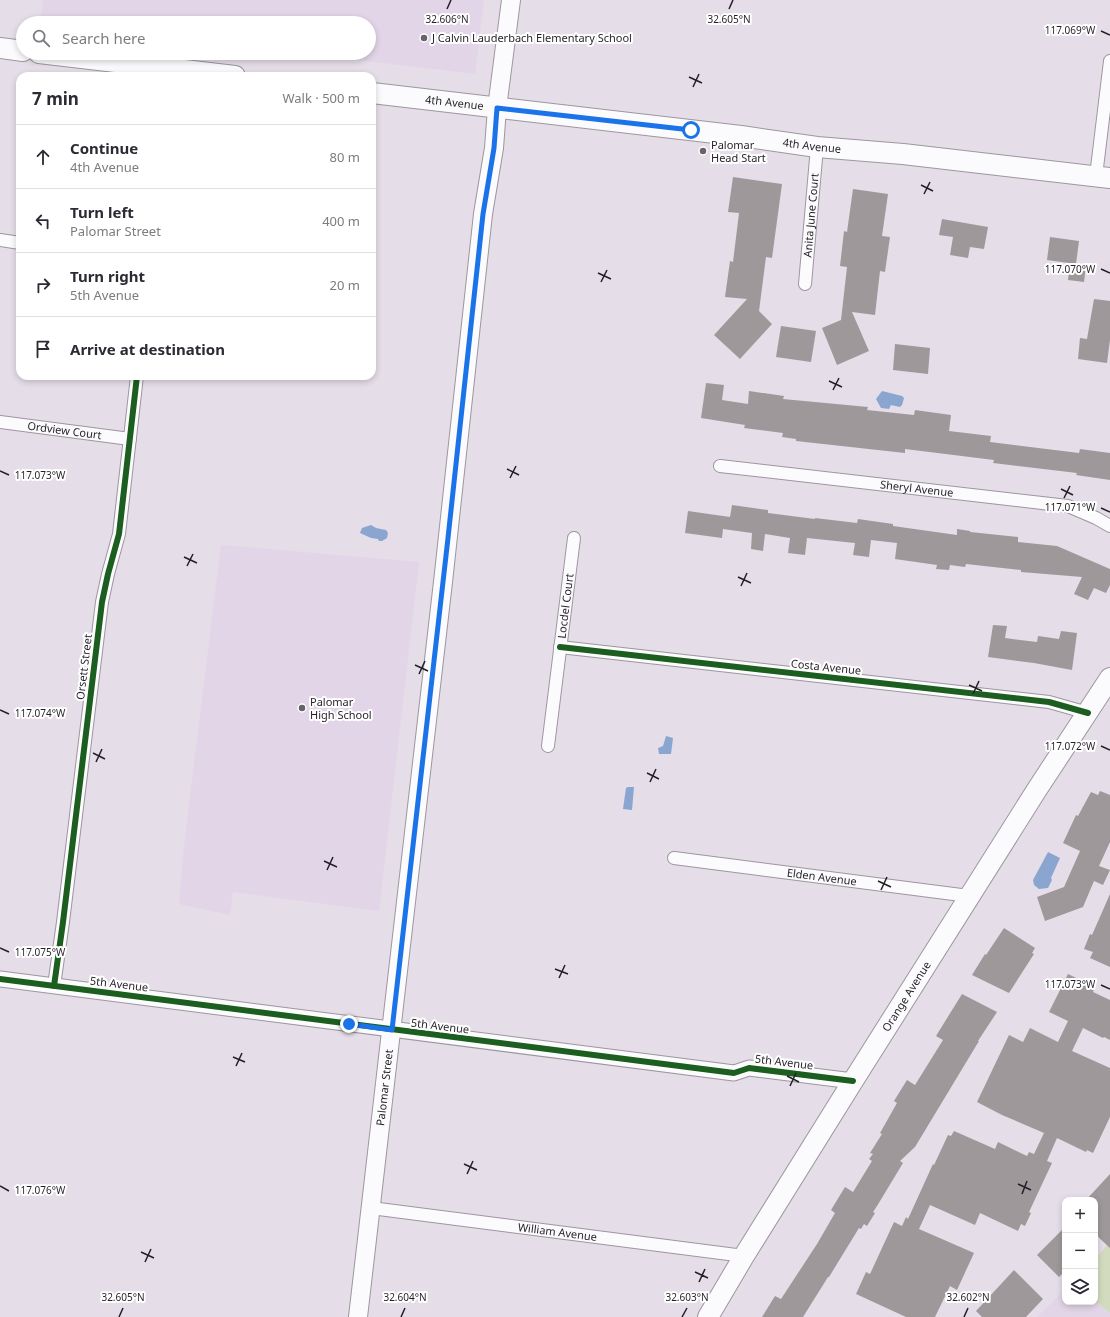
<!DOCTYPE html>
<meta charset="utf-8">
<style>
body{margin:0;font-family:"Noto Sans",sans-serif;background:#f2f2f3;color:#2b2b33}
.controls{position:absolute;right:12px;bottom:12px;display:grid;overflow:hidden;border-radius:8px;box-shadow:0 2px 6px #0003}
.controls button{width:36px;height:36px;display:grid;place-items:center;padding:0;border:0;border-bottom:1px solid #e1e1e2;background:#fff;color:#2b2b33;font:20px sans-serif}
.stop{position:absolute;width:12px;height:12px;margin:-9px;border:3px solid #1a73e8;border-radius:50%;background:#fff}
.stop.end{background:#1a73e8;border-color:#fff;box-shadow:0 1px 4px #0008}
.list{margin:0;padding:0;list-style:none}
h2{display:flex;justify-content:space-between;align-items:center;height:52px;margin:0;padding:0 16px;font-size:17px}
h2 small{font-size:13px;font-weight:400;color:#7c7c81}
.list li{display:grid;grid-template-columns:26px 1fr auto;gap:12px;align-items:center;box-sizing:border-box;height:64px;padding:0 16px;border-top:1px solid #e1e1e2}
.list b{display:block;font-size:15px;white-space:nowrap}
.list p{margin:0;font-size:13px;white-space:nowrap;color:#7c7c81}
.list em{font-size:13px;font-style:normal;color:#7c7c81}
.icon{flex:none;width:22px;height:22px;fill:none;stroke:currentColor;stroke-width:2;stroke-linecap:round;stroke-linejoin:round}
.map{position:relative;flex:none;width:1110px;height:1317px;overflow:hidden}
.search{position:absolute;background:#fff;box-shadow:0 2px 6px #0003;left:16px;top:16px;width:360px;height:44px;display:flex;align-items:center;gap:10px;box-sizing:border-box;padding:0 14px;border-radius:22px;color:#7c7c81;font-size:15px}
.panel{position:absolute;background:#fff;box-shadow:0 2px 6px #0003;left:16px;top:72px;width:360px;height:308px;border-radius:12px}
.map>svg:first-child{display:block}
</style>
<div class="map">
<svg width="1110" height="1317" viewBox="0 0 1110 1317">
<rect width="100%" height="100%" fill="#e5dde8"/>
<g fill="#e2d5e8">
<polygon points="43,0 484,0 475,74 300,53 369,53 369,23 50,23 40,22"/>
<polygon points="221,545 419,562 379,911 233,892 230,915 179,904 183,854"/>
<polygon points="1065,1290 1065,1302 1095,1301 1110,1313 1110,1317 1037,1317"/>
</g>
<polygon fill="#d3dbbf" points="1110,1242 1110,1313 1095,1301 1095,1259"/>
<g fill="#8aa6d0">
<polygon points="882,391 902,396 904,398 902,405 900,407 891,405 889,409 881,408 876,399"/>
<polygon points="371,525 376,528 386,530 388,533 387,538 382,541 379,541 378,539 371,538 360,533 362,528"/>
<polygon points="666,736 673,738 671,754 659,754 658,748 663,746"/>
<polygon points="628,787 634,787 632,810 623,809 626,788"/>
<polygon points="1048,852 1060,858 1051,878 1052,880 1048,888 1039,889 1034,885 1033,880"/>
</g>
<g fill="#9f989a">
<polygon points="733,177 782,184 772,258 766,257 759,311 772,324 740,359 714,335 747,299 725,297 730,261 733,262 739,213 728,212"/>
<polygon points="853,189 888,194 882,236 890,237 885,272 880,271 875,315 852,312 869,351 837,365 822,328 841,320 847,267 840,266 844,231 847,232"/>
<polygon points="942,219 988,227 984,249 970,247 968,258 950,255 953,237 939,235"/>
<polygon points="1050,237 1079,241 1076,264 1047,260"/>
<polygon points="1070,264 1086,266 1084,282 1068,280"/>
<polygon points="1094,299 1110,301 1110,340 1107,363 1078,359 1080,338 1087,339"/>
<polygon points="781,326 816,331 811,362 776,357"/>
<polygon points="895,344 930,348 928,374 893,370"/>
<polygon points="706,383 724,385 722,400 748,404 749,391 784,396 783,399 868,407 867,410 914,415 915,410 951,415 949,431 991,436 990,442 1079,453 1080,449 1110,453 1110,480 1076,475 1077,473 993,463 994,460 905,449 905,453 796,441 796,439 782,437 783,433 744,428 745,425 701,418"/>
<polygon points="732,505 768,510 768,513 815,519 815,518 857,523 858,519 893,524 893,526 957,535 957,529 970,531 970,532 1018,537 1018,542 1057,546 1110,569 1110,585 1106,593 1094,588 1088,600 1074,594 1082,577 1021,572 1021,570 966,564 965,567 950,565 949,570 936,569 937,565 895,559 897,543 871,540 869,557 853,555 855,543 807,538 805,555 788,553 790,538 765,534 763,551 751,549 752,533 723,529 722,538 685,533 688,511 730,517"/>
<polygon points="993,625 1007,626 1005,638 1037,642 1038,636 1059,639 1061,631 1077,633 1072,670 1034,663 988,657"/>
<polygon points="1100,791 1110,795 1110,842 1099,866 1110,870 1103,885 1094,881 1083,907 1045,921 1037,897 1064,887 1080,851 1063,843 1076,815 1078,816 1091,792 1098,795"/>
<polygon points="1110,894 1110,967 1090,958 1093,952 1084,949 1090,934 1092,935"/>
<polygon points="1004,928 1035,948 1032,953 1034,954 1009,993 972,975 985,954 986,955"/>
<polygon points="1068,974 1095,987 1093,992 1110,1000 1110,1040 1104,1037 1103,1038 1083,1028 1072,1051 1110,1068 1110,1117 1093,1153 1087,1150 1086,1152 1057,1138 1047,1161 1052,1163 1029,1212 1031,1213 1025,1226 1021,1224 1018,1231 980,1213 975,1225 930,1205 919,1229 974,1253 957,1290 950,1286 935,1317 906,1317 856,1294 866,1272 870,1274 894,1222 902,1226 906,1217 908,1219 933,1164 934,1165 948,1135 951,1136 954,1131 995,1149 998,1142 1027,1156 1029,1152 1034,1154 1044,1133 1002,1115 977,1102 1009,1035 1023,1042 1030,1028 1058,1042 1068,1021 1049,1012"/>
<polygon points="962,994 997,1012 978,1041 979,1041 915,1147 900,1161 903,1163 877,1206 873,1212 875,1213 867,1226 864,1224 861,1229 859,1228 829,1277 828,1277 803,1317 762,1317 775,1296 781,1299 817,1244 835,1213 831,1210 845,1187 853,1192 872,1161 869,1159 873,1154 870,1153 882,1134 880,1133 897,1103 894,1101 907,1080 915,1085 943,1040 936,1036"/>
<polygon points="1110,1174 1110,1248 1095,1234 1095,1200 1086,1200"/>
<polygon points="1065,1227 1065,1271 1059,1277 1037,1255"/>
<polygon points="1014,1270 1043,1299 1026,1317 982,1317 976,1311"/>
</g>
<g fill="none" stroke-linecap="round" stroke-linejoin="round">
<defs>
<g id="minor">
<polyline points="1096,176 1110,61"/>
<polyline points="0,240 20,243"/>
<path id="s1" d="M805,284L817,147"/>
<path id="s2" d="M0,422L130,439"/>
<path id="s3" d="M720,466L1068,506L1096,518L1110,526"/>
<polyline points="560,647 1049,702 1088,713"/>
<path id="s4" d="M548,746L574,538"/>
<path id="s5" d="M674,858L969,896"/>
<polyline points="54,986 63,922 102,602 108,574 119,534 137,376"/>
<path id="s6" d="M371,1208L744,1256"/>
</g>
<polyline id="tertiary" points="0,979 734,1073 749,1068 853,1081"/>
<g id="secondary">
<path id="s7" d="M358,1317L443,582L483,214L494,148L497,108L511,0"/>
</g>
<g id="primary">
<polyline points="0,48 23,51"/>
<polyline points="39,53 235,76"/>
<path id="s8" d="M372,93L741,136L817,147L903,154L1110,178"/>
<path id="s9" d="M708,1317L744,1256L853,1081L1036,791L1110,678"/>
</g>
</defs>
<use href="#minor" stroke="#9c979e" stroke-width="14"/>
<use href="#tertiary" stroke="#9c979e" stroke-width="17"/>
<use href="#secondary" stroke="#9c979e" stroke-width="20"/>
<use href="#primary" stroke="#9c979e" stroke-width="22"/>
<use href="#minor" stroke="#fbfafc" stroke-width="12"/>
<use href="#tertiary" stroke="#fbfafc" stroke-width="15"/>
<use href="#secondary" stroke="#fbfafc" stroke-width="18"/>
<use href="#primary" stroke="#fbfafc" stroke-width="20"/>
<defs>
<g id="cycleway">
<polyline points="560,647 1049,702 1088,713"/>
<polyline points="0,979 734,1073 749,1068 853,1081"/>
<polyline points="54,986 63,922 102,602 108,574 119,534 137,376"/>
</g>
</defs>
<use href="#cycleway" stroke="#fff" stroke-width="8"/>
<use href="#cycleway" stroke="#1b5e20" stroke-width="6"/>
</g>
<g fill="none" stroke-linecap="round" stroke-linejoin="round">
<polyline stroke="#1a73e8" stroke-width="5" points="349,1024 392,1030 448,538 483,214 494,148 497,108 691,130"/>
</g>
<path fill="none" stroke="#241f26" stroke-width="1.5" d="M447,9L451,0M729,9L733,0M1101,31L1110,35M689,77L702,83M693,87L699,74M921,185L933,191M924,194L930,182M1101,269L1110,273M598,273L611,279M601,282L607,270M829,381L842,387M833,390L839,378M507,469L519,475M0,471L9,475M510,478L516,466M1061,489L1073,495M1064,498L1070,486M1101,508L1110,512M184,557L197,563M187,566L193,554M738,577L751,583M741,586L747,573M415,665L428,671M419,674L425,661M969,685L982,691M973,694L979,681M0,710L9,714M1101,746L1110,750M93,753L105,759M96,762L102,749M647,773L659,779M650,782L656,769M324,861L337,867M327,870L333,857M878,881L891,887M881,890L887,877M0,948L9,952M555,969L568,974M559,978L565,965M1101,985L1110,989M233,1057L245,1062M236,1066L242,1053M787,1076L799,1082M790,1086L796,1073M464,1164L477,1170M467,1174L473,1161M1018,1184L1031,1190M0,1186L9,1191M1022,1194L1027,1181M141,1252L154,1258M145,1262L151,1249M695,1272L708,1278M699,1282L705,1269M119,1317L123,1308M401,1317L405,1308M682,1317L687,1308M964,1317L968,1308"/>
<g fill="#68626a" stroke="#fff" stroke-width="1.5">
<circle cx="424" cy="38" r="4"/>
<circle cx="703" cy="151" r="4"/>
<circle cx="302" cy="708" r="4"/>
</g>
<g text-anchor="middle" stroke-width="4" stroke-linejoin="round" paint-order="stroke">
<g font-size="11" fill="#241f26" stroke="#fff" text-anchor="start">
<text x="432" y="42">J Calvin Lauderbach Elementary School</text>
<text x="711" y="149">Palomar<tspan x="711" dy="13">Head Start</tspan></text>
<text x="310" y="706">Palomar<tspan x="310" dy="13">High School</tspan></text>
</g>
<g font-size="11" fill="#241f26" stroke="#fff">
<text dy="4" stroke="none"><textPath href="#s8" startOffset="83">4th Avenue</textPath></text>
<text dy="4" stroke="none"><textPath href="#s8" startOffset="443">4th Avenue</textPath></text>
<text dy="4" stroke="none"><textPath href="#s1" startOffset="69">Anita June Court</textPath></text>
<text dy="4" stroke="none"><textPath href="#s2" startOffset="65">Ordview Court</textPath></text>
<text dy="4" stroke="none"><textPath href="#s3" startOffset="198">Sheryl Avenue</textPath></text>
<text dy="4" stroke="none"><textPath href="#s4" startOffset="141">Locdel Court</textPath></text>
<text transform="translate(84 667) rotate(-83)" y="4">Orsett Street</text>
<text transform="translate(826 667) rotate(6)" y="4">Costa Avenue</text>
<text dy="4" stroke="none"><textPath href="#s5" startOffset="149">Elden Avenue</textPath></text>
<text transform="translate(119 984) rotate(7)" y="4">5th Avenue</text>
<text dy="4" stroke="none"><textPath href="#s9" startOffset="377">Orange Avenue</textPath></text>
<text transform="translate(440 1026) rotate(7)" y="4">5th Avenue</text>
<text transform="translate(784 1062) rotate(7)" y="4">5th Avenue</text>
<text dy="4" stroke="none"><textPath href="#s7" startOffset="231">Palomar Street</textPath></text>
<text dy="4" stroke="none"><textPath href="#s6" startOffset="188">William Avenue</textPath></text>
</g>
</g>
<g font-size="10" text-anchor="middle" fill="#241f26" stroke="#fff" stroke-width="4" stroke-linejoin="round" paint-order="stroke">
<text x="447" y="23">32.606°N</text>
<text x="729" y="23">32.605°N</text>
<text x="1070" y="34">117.069°W</text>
<text x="1070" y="273">117.070°W</text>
<text x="40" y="479">117.073°W</text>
<text x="1070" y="511">117.071°W</text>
<text x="40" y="717">117.074°W</text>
<text x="1070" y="750">117.072°W</text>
<text x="40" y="956">117.075°W</text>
<text x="1070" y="988">117.073°W</text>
<text x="40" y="1194">117.076°W</text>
<text x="123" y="1301">32.605°N</text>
<text x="405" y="1301">32.604°N</text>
<text x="687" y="1301">32.603°N</text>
<text x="968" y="1301">32.602°N</text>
</g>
</svg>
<div class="controls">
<button>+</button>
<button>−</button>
<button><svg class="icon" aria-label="layers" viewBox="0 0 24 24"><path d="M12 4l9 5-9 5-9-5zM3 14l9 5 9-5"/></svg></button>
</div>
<div class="stop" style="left:691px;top:130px"></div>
<div class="stop end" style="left:349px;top:1024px"></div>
<div class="search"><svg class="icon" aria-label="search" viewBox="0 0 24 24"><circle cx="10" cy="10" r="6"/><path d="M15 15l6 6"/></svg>Search here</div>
<section class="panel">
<h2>7 min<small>Walk · 500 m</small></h2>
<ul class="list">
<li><svg class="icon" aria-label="ahead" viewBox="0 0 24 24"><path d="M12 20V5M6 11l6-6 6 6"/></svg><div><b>Continue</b><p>4th Avenue</p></div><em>80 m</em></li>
<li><svg class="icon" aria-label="left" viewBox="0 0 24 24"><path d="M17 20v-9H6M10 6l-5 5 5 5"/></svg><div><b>Turn left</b><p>Palomar Street</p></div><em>400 m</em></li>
<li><svg class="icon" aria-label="right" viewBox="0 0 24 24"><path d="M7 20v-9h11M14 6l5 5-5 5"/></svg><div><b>Turn right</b><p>5th Avenue</p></div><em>20 m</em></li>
<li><svg class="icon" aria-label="arrive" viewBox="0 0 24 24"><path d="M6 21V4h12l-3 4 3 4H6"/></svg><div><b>Arrive at destination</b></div></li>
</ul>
</section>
</div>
